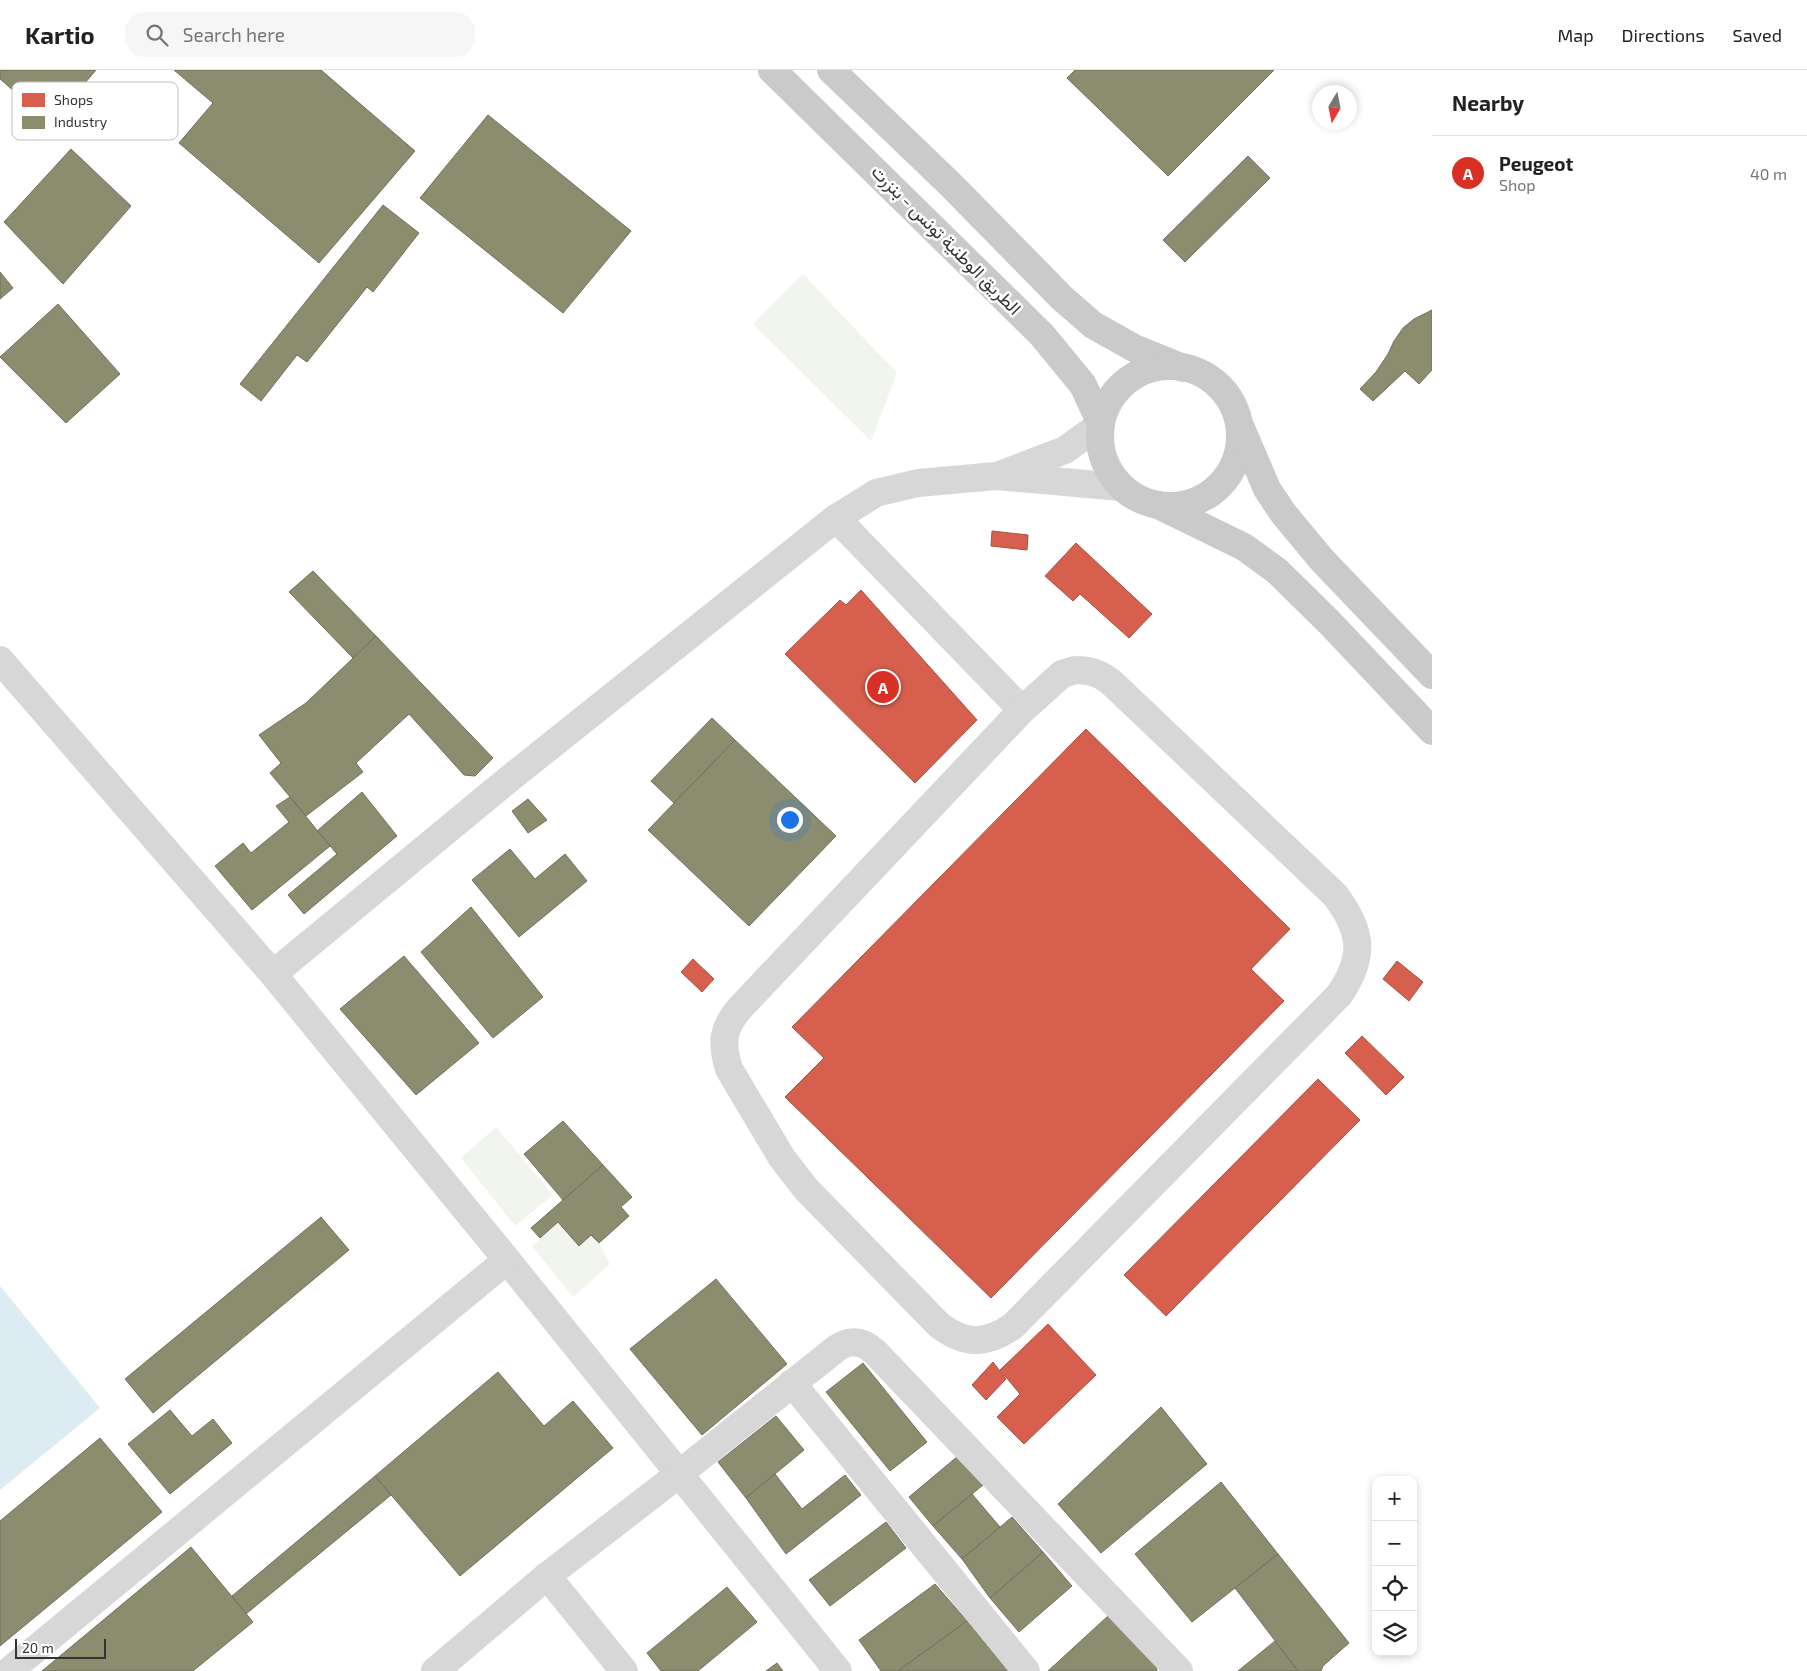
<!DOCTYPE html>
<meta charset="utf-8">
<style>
body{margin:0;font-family:"Exo 2",Vazirmatn,sans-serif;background:#f6f6f6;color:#222}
.controls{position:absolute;right:15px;bottom:15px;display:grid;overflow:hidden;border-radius:10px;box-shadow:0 2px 8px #0003}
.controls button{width:45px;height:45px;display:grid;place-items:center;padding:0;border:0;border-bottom:1px solid #e0e0e0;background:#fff;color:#222;font:25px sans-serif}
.compass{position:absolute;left:1312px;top:15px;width:45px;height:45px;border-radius:50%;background:#fff;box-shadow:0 2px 8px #0003;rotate:190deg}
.scale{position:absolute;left:15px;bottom:12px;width:91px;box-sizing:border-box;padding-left:5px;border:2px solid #333;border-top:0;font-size:14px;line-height:18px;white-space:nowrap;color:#333;-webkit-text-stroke:4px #fff;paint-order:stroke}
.you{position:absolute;left:789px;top:749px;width:18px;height:18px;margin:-12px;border:4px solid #fff;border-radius:50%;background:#1a73e8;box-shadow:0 0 0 8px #1a73e833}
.badge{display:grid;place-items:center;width:32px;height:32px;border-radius:50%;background:#d93025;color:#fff;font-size:16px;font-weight:700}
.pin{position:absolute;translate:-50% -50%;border:2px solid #fff;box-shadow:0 1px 5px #0006}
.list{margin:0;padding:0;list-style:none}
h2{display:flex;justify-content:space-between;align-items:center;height:65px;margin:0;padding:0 20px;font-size:21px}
h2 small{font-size:16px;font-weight:400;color:#767676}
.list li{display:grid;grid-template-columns:32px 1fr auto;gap:15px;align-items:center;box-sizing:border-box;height:75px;padding:0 20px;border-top:1px solid #e0e0e0}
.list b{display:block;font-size:19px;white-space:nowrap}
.list p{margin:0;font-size:16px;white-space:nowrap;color:#767676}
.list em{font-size:16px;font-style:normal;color:#767676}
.icon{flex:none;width:28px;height:28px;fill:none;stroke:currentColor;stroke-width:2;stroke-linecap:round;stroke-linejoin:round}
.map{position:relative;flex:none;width:1432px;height:1601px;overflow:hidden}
header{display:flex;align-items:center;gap:30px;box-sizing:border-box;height:70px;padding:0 25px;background:#fff;border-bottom:1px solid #e0e0e0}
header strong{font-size:24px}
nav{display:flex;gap:28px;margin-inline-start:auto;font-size:18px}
.search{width:350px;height:45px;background:#f6f6f6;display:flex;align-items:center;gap:12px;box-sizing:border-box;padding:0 18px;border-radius:20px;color:#767676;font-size:19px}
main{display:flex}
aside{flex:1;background:#fff}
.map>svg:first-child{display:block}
</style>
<header>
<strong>Kartio</strong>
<div class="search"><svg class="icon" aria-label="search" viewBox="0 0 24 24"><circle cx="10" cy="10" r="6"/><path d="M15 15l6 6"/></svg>Search here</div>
<nav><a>Map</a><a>Directions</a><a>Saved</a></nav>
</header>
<main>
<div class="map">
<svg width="1432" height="1601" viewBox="0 0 1432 1601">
<rect width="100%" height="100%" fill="#fff"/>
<g fill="#f1f5ed">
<polygon points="803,204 897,303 871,371 753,254"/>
<polygon points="496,1057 553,1125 515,1156 461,1088"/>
<polygon points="558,1152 579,1175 591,1165 599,1173 610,1194 573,1227 532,1176"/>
</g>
<polygon fill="#ddebf3" points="0,1216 100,1338 0,1420"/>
<g fill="#d6604d" stroke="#a55245">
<polygon points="992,461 1028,465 1027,480 991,476"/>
<polygon points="1076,473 1152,544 1129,568 1080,524 1073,531 1045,506"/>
<polygon points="861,520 977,650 915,713 785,584 840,530 846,535"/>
<polygon points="1086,659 1290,859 1251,899 1284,931 991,1228 785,1027 824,988 792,957"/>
<polygon points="693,889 714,909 702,922 681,902"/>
<polygon points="1397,891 1423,912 1409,931 1383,909"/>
<polygon points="1362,966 1404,1007 1386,1025 1345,983"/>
<polygon points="1318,1009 1360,1050 1166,1246 1124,1205"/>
<polygon points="1048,1254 1096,1305 1024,1374 997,1347 1020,1324 1000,1300"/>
<polygon points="993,1292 1006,1309 986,1330 972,1315"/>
</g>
<g fill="#8c8c6e" stroke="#71715c">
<polygon points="0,0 96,0 51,53 0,9"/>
<polygon points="174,0 321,0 415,81 319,193 179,73 213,33"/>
<polygon points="1075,0 1274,0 1168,106 1067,8"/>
<polygon points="488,45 631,161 563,243 420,128"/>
<polygon points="71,79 131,136 63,214 4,152"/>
<polygon points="1248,86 1270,108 1185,192 1163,170"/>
<polygon points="383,135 419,163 373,222 367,217 307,292 297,285 261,331 240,314"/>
<polygon points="0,202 13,218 0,229"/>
<polygon points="58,234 120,304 66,353 0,287"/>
<polygon points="1432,240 1432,300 1419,314 1405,301 1373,331 1360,319 1376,302 1388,284 1394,271 1403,258 1414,249"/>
<polygon points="313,501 376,566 353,588 289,522"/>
<polygon points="376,566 493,688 475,706 464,705 409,644 356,693 363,702 306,746 270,703 281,693 259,665 306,633"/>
<polygon points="712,648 735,670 674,733 651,711"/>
<polygon points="735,670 836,766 749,856 648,760"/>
<polygon points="362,722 397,766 304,844 288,825 337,784 317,761"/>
<polygon points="290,727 330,776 252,840 215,796 243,773 251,783 289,752 276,736"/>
<polygon points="528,729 547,750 528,763 512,741"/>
<polygon points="510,779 535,809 565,784 587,811 519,867 472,810"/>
<polygon points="471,837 543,927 493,968 421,882"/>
<polygon points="404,886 479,973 416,1025 340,939"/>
<polygon points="563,1051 603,1095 563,1130 524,1084"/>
<polygon points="603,1095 632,1127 621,1137 629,1146 599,1173 591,1165 579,1176 558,1152 540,1168 531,1158"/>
<polygon points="321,1147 349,1180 153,1343 125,1309"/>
<polygon points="716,1209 787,1294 702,1365 630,1279"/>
<polygon points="863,1293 927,1372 890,1401 826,1322"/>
<polygon points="498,1302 544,1356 573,1331 613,1378 460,1506 375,1406"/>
<polygon points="1161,1337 1207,1394 1101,1483 1058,1434"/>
<polygon points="170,1340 192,1366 213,1349 232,1373 170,1424 128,1374"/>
<polygon points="776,1346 804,1380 746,1428 718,1392"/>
<polygon points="100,1368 162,1442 0,1576 0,1451"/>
<polygon points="958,1386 983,1415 933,1456 909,1427"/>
<polygon points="775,1404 802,1439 845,1405 861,1425 786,1484 746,1428"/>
<polygon points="375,1406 391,1425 246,1544 232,1526"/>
<polygon points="1221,1412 1278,1484 1192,1552 1135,1484"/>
<polygon points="972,1424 1000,1457 962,1489 933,1456"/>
<polygon points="1012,1447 1043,1482 990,1528 962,1489"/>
<polygon points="886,1452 906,1478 830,1536 809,1510"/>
<polygon points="191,1477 253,1552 193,1601 42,1601"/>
<polygon points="1043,1482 1072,1516 1019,1562 990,1528"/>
<polygon points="1278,1484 1349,1573 1323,1596 1321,1601 1298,1601 1235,1518"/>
<polygon points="935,1514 967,1551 898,1601 881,1601 859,1570"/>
<polygon points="727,1517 757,1552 698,1601 661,1601 647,1583"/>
<polygon points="1108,1546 1156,1597 1157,1601 1048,1601"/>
<polygon points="967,1551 1008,1601 898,1601"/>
<polygon points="1275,1571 1298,1601 1238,1601"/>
<polygon points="777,1593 783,1601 766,1601"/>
</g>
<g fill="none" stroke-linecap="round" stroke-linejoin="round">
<g stroke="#d7d7d7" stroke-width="28">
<polyline points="1002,404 1065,380 1101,354"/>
<polyline points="836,448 1022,640"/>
<polyline points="0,590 273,904 507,1190 838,1601"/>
<path d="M1075,600C1090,600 1100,603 1112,613L1335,825C1363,862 1365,887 1339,925L1013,1256C986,1275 965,1275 939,1255L806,1119L782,1088L729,999C721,973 722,959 740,938L1022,640L1062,604Z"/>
<polyline points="273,904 509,709 836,448 876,423 918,413 996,406 1121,417"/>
<polyline points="792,1313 1026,1601"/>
<polyline points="547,1506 624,1601"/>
<polyline points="9,1601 507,1190"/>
<path d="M435,1601L547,1506L679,1404L837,1278C851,1269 863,1271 875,1282L1179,1601"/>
</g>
<g stroke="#cacaca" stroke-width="28">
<polyline points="772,0 1042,265 1083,315 1101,354"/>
<polyline points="831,0 951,115 1062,228 1093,255 1134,278 1183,298"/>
<circle cx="1170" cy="366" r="70"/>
<polyline points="1241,358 1267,419 1283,443 1322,490 1432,605"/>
<polyline points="1158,435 1244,477 1277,501 1329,552 1432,661"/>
</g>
</g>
<g text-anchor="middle" stroke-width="5" stroke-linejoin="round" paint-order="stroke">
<g font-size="18" fill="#333" stroke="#fff">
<text transform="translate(946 170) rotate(45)" y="6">الطريق الوطنية تونس - بنزرت</text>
</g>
</g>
<rect x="12" y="12" width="166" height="58" rx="8" fill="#fff" stroke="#c2c2c2" stroke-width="1"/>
<rect x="22" y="23" width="23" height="14" fill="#d6604d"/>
<rect x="22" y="46" width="23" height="13" fill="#8c8c6e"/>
<g font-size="14" fill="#333">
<text x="54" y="35">Shops</text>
<text x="54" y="57">Industry</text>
</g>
</svg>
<div class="controls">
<button>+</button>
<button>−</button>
<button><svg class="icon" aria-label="locate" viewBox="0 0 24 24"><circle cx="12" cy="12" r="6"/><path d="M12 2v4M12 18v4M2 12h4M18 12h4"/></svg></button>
<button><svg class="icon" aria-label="layers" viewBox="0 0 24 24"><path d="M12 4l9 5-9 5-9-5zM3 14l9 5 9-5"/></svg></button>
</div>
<svg class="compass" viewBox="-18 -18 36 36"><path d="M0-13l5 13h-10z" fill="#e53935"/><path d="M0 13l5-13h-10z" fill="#767676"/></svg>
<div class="scale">20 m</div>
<div class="you"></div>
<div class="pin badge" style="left:883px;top:617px">A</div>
</div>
<aside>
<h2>Nearby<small></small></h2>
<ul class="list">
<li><span class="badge">A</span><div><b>Peugeot</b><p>Shop</p></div><em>40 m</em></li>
</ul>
</aside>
</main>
